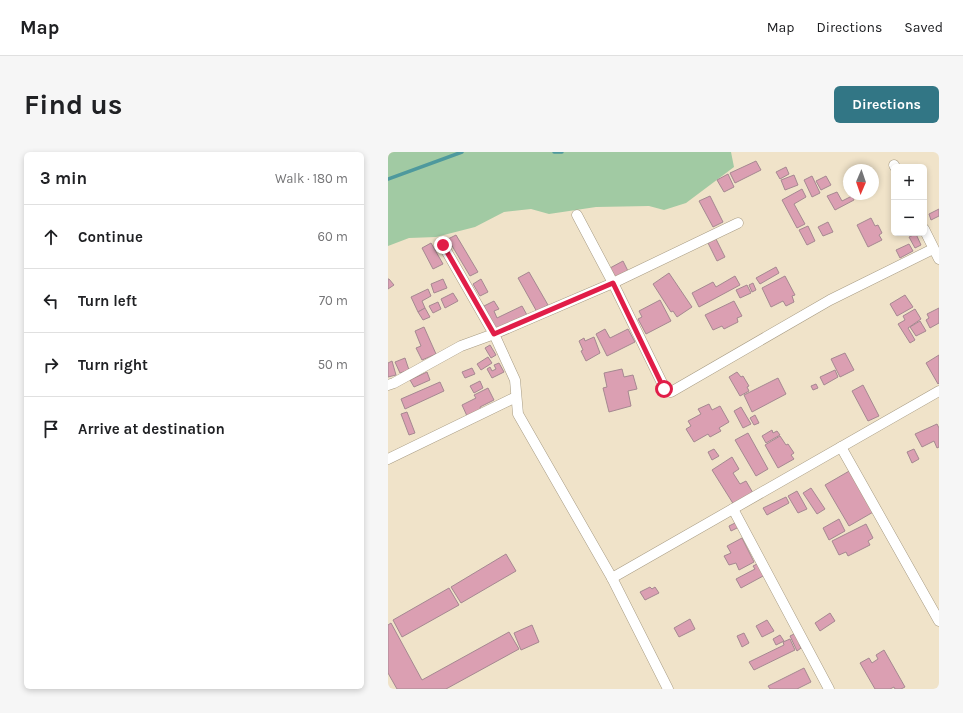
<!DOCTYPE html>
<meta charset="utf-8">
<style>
body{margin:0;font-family:Karla,sans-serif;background:#f6f6f6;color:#202124}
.controls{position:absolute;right:12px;top:12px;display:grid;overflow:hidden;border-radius:6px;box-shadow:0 2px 6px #0003}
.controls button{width:36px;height:36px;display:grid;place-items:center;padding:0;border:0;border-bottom:1px solid #e0e0e0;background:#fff;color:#202124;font:20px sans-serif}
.compass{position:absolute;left:455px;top:12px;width:36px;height:36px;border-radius:50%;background:#fff;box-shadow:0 2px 6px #0003;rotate:182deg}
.stop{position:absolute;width:12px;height:12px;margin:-9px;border:3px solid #e11d48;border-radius:50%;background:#fff}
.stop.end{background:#e11d48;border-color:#fff;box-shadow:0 1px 4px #0008}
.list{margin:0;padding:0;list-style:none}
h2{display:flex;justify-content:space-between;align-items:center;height:52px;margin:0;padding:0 16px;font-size:17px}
h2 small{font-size:13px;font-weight:400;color:#757577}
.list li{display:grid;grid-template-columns:26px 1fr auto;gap:12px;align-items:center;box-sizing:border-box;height:64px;padding:0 16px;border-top:1px solid #e0e0e0}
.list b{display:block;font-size:15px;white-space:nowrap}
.list em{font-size:13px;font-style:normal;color:#757577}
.icon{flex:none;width:22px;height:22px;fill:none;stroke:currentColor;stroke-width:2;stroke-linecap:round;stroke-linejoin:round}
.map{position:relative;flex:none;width:551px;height:537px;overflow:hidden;border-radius:6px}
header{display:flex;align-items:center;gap:24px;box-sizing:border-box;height:56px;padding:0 20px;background:#fff;border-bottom:1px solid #e0e0e0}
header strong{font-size:19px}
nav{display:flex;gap:22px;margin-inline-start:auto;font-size:14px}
.intro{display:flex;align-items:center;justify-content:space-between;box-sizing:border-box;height:96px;padding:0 24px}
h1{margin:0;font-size:28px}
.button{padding:10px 18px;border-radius:6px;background:#327685;color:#fff;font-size:14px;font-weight:700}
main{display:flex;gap:24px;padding:0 24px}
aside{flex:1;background:#fff;border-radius:6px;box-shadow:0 2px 6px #0003}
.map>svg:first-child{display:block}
</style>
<header>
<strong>Map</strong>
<nav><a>Map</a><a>Directions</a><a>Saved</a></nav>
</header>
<div class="intro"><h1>Find us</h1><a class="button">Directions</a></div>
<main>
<aside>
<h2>3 min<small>Walk · 180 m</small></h2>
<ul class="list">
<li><svg class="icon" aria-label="ahead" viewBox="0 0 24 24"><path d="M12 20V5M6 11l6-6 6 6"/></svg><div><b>Continue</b></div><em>60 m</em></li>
<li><svg class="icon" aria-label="left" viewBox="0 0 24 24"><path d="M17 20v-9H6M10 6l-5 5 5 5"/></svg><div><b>Turn left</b></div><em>70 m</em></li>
<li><svg class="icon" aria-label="right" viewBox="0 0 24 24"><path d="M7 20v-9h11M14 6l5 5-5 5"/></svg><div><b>Turn right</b></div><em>50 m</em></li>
<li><svg class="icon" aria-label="arrive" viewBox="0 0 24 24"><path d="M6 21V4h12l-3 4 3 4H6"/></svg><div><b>Arrive at destination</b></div></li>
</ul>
</aside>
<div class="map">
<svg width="551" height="537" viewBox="0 0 551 537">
<rect width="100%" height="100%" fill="#f0e3c9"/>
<polygon fill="#a1caa3" points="0,0 343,0 346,15 298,51 276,58 261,54 208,55 161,62 143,57 116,60 87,75 48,85 21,86 0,94"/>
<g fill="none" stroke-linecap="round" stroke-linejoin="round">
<g stroke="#4e999d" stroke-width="3.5">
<polyline points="166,0 174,0"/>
<polyline points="0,27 74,0"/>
</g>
</g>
<g fill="#db9fb2" stroke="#a58891">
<polygon points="368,9 373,18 347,31 342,21"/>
<polygon points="398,15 401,22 392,27 388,20"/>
<polygon points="340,22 346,35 336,40 329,28"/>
<polygon points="406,23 410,33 397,38 393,28"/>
<polygon points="424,24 432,41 424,45 416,28"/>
<polygon points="438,24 443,33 433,38 428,29"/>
<polygon points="414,37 418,45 406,52 417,72 409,76 394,48"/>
<polygon points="449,40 454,49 464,44 466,48 447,58 439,44"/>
<polygon points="322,44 335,70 325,75 311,49"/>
<polygon points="551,57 551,64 543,68 541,62"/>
<polygon points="483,66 487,74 490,73 494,81 491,83 494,88 480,95 469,73"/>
<polygon points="440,70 445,80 435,84 430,75"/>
<polygon points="420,74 427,89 419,93 411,78"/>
<polygon points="528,82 533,93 527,96 521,85"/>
<polygon points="68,83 90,120 82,124 60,87"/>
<polygon points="328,87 337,105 329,109 320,91"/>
<polygon points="43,91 55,112 45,117 34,96"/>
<polygon points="521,92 525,99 512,106 508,98"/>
<polygon points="235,109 240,119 228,126 222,116"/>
<polygon points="388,115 391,121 372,132 368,126"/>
<polygon points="141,120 160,153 149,160 130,126"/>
<polygon points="281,121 304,155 289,165 285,159 283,160 265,132"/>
<polygon points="347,124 352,133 311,155 304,141 325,130 328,135"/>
<polygon points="397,124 407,143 404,144 406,150 398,154 395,149 383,155 374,136"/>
<polygon points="0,127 1,127 6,133 0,137"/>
<polygon points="55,127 59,136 46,141 43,132"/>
<polygon points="93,127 100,140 92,144 85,132"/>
<polygon points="365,131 368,138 364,140 361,133"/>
<polygon points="359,133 363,141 352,146 348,138"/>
<polygon points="40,137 43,144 34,149 37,156 30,160 23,145"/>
<polygon points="65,141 70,149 57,156 53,147"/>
<polygon points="517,143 525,155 509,164 502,152"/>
<polygon points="272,148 283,169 258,182 250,167 254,165 251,159"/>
<polygon points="106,149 111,157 106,159 109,166 134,154 139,163 108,178 96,154"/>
<polygon points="346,149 354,164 349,166 350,170 336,177 334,174 325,178 317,163"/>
<polygon points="50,150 53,157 45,161 41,154"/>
<polygon points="37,156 42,165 35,168 30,160"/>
<polygon points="551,156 551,171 542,176 538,168 541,166 539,162"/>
<polygon points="527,157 533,167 520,176 527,188 522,191 510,172 517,168 515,164"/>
<polygon points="532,169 538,179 528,184 522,175"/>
<polygon points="36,175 48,202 34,208 28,196 33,194 27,179"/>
<polygon points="217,177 222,186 240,177 247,190 219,204 208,182"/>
<polygon points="206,185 212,201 198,209 193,199 195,198 191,189 196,186 197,189"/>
<polygon points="102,193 108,203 103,206 97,196"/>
<polygon points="457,201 466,218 452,225 443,207"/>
<polygon points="551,203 551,231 550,232 538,211"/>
<polygon points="100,205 104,211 93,218 89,212"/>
<polygon points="17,206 21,218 12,221 7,210"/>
<polygon points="4,209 8,223 0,225 0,211"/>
<polygon points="111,211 116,220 104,226 99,217 102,215 104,219 108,217 106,213"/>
<polygon points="84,216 87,222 77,226 74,220"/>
<polygon points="234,217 236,225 245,223 249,237 240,239 243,254 221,260 215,236 219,235 216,221"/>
<polygon points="447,218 450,225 436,233 432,225"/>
<polygon points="39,220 42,228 26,235 22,228"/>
<polygon points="349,220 353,225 355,224 361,234 359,235 361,239 352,244 341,225"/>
<polygon points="390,226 398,242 364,260 356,243"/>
<polygon points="92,229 95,236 86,241 82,234"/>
<polygon points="52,230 56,239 17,257 13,247"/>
<polygon points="428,232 430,236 425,238 423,234"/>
<polygon points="475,233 491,264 480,269 464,239"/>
<polygon points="100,236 106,248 92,255 93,258 79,264 74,253 88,246 86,243"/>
<polygon points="321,252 324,258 332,254 341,270 331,276 333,279 322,285 320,282 306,290 298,277 303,274 300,269 313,262 310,257"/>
<polygon points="353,255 363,272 355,276 346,259"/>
<polygon points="19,260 27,281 21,283 13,262"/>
<polygon points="367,263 371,271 366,273 362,266"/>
<polygon points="549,272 551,276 551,295 549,296 546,289 534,295 527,282"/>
<polygon points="384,278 385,281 389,279 392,283 378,291 374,284"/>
<polygon points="360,281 380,317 368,324 347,288"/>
<polygon points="392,284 398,293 400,292 406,301 403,303 406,307 390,316 377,293"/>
<polygon points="326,297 331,304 324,308 320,300"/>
<polygon points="526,297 531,307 524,311 519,300"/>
<polygon points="344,305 351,317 345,321 352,332 358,329 365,341 346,353 324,318"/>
<polygon points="463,318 487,359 461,374 437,333"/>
<polygon points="423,336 437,357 429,362 415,341"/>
<polygon points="409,339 419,357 410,361 400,344"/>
<polygon points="398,345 401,351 379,363 375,356"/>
<polygon points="451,367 457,379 441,388 435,376"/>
<polygon points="349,370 351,375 343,379 341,374"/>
<polygon points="478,372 485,386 480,389 482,393 460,404 458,400 451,403 444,389"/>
<polygon points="354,386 366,410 351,418 348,411 341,413 336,404 343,401 339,394"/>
<polygon points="118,402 128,419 73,451 63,435"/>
<polygon points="371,411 377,423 353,436 348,427 367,417 365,414"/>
<polygon points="262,435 264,437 267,435 271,441 257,448 252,440"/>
<polygon points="61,436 71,453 14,485 5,468"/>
<polygon points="442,461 447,469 432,479 427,471"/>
<polygon points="302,467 307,477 291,485 286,476"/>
<polygon points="379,468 386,479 374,485 368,474"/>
<polygon points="3,471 34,528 121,480 131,497 58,537 9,537 0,521 0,473"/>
<polygon points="144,473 151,490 133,498 126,481"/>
<polygon points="356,481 361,491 354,495 349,484"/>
<polygon points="408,481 413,491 411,492 413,496 409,499 402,484"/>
<polygon points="392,483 396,489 388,493 385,487"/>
<polygon points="402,487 407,498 366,518 361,510 396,493 395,490"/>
<polygon points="496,498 517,535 513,537 507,537 506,535 502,537 487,537 472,511 481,506 484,511 490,507 488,503"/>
<polygon points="416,516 423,530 409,537 382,537 380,534"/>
</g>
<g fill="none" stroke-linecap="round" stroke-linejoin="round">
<defs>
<g id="street">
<polyline points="506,13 507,15"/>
<polyline points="189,63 225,131 277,237 283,240 442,148 545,97"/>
<polyline points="536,77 551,107"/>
<polyline points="0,233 6,231 73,194 106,182 55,93"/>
<polyline points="453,295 551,469"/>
<polyline points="0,307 128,245"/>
<polyline points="345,357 441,537"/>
<polyline points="224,426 551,239"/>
<polyline points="280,537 224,426 130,262 127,228 106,182 225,131 350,71"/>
</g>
</defs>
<use href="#street" stroke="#a79b83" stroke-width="11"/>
<use href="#street" stroke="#fff" stroke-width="10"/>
</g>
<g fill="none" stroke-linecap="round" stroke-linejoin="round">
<polyline stroke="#e11d48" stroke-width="5" points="55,93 106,182 225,131 276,237"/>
</g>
</svg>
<div class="controls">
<button>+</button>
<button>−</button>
</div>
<svg class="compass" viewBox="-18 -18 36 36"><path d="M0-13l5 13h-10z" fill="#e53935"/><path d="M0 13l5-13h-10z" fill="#757577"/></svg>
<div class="stop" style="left:276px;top:237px"></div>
<div class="stop end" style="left:55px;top:93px"></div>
</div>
</main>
